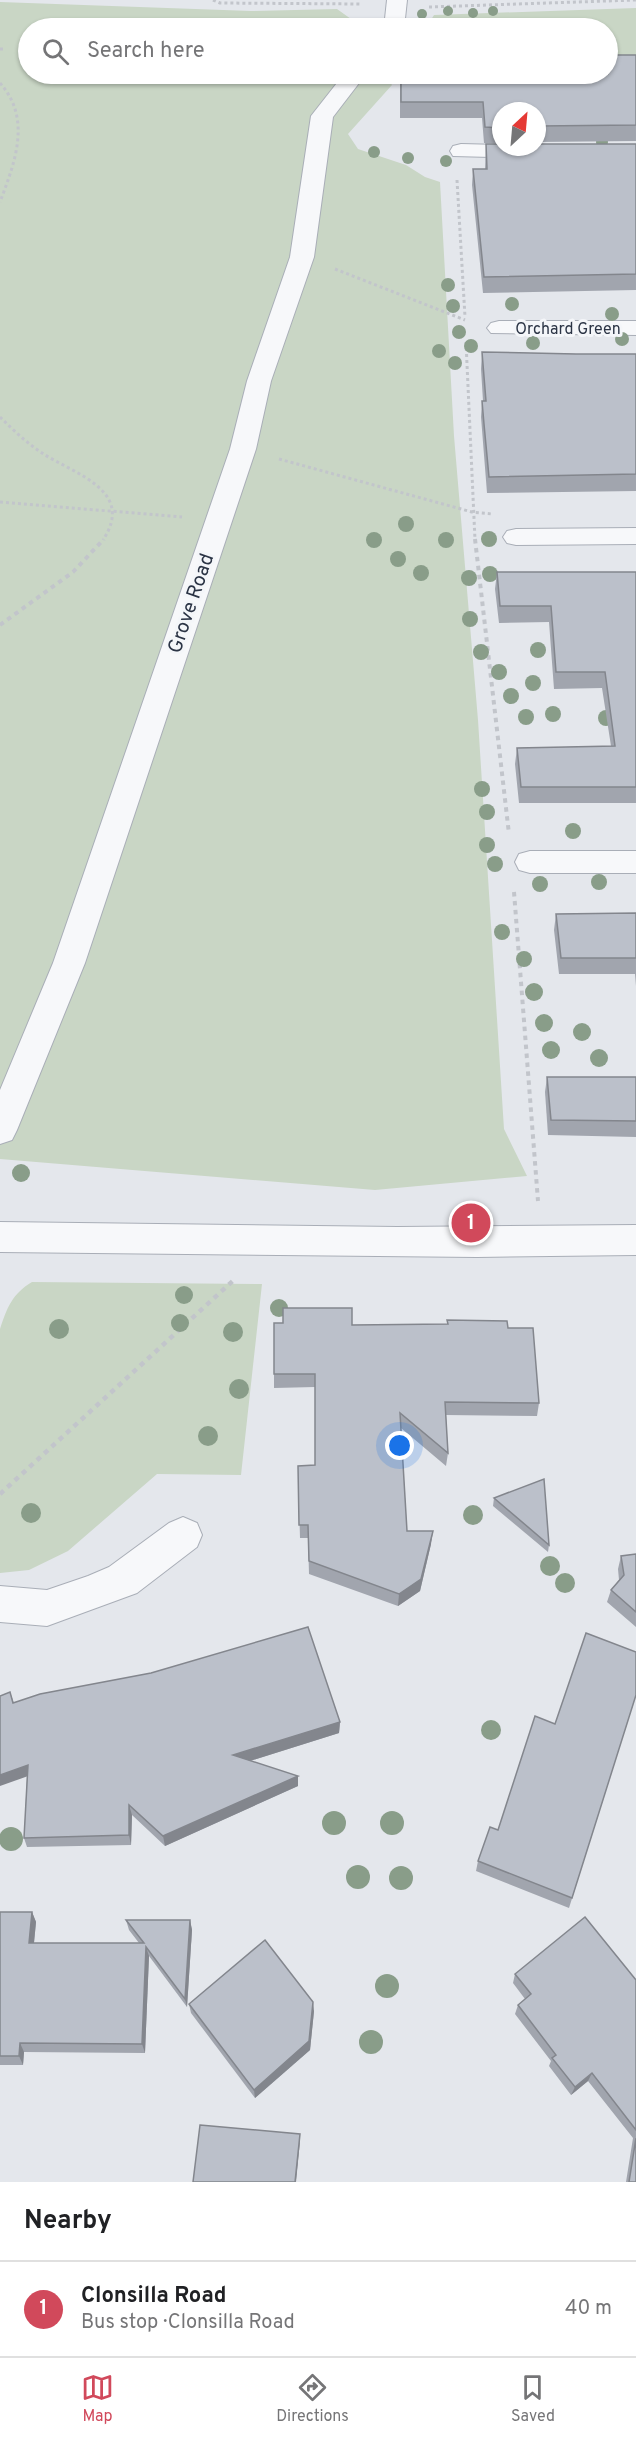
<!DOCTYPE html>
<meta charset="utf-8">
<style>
body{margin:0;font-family:Overpass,sans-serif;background:#f2f2f2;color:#202124}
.compass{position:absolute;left:492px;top:102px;width:54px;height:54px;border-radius:50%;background:#fff;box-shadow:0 2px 4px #0004;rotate:26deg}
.you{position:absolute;left:400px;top:1446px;width:21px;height:21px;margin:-15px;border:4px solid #fff;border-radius:50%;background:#1a73e8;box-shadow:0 0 0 9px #1a73e833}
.badge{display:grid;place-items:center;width:39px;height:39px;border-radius:50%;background:#d1495b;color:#fff;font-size:20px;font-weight:700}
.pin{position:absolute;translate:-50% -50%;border:3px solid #fff;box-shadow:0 2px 6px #0006}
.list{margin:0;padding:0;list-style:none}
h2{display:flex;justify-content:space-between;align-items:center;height:78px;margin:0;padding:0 24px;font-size:26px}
h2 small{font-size:20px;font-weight:400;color:#757577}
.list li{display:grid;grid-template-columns:39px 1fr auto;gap:18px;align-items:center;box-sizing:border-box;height:96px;padding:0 24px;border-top:2px solid #e0e0e0}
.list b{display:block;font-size:22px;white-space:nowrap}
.list p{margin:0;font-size:20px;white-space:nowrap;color:#757577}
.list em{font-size:20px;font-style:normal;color:#757577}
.icon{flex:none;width:33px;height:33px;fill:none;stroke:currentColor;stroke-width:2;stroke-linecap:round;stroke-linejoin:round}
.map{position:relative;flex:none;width:636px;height:2182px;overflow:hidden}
.search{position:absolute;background:#fff;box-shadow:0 2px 4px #0004;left:18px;right:18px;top:18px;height:66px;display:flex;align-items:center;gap:15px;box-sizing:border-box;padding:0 21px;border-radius:33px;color:#757577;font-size:22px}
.sheet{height:174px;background:#fff}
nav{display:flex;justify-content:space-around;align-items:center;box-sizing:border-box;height:84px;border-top:2px solid #e0e0e0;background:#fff;font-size:16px;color:#757577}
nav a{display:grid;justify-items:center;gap:3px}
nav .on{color:#d1495b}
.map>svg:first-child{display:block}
</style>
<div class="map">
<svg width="636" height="2182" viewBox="0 0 636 2182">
<rect width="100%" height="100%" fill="#e4e7ec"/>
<g fill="#c9d6c5">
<polygon points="0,2 251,11 337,9 351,19 356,28 28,28 28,74 385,74 392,85 348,134 358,149 406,165 425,177 440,182 454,436 478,720 504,1129 527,1176 375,1190 0,1159"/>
<polygon points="636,8 636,66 608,64 608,28 426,28 434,15"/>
<path d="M32,1282L262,1284L241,1475L157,1474L68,1551L29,1570L0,1573V1329C7,1308 12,1294 32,1282Z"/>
</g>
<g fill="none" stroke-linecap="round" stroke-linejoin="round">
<defs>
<g id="minor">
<polygon points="387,0 407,0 404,28 384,28"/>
<polygon points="344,74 366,74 333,117 314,257 271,381 256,449 85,963 17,1130 12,1140 0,1144 0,1090 53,963 230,449 247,381 290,257 311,116"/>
<polygon points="461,144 537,146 542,151 539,156 531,158 453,156 450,151 453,146"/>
<polygon points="499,321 636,321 636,335 491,333 487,328 491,323"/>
<polygon points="636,528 636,544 516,545 507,543 503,537 507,531 516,529"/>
<polygon points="530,851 636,851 636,873 530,873 519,870 515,862 519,854"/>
<polygon points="0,1222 398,1227 636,1225 636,1255 477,1257 0,1252"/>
<polygon points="183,1517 197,1523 202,1535 197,1547 137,1593 47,1626 0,1622 0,1586 47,1590 88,1576 109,1567 169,1523"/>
</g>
</defs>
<use href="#minor" stroke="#a9aeb7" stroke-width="2"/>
<g stroke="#c2c5cb" stroke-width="3" stroke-dasharray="3 3" stroke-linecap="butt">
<polyline points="213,0 220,3 362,4"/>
<polyline points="429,7 636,0"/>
<polyline points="0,49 3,49"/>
<path d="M0,83C32,119 15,162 0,202"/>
<polyline points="457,180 465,317"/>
<polyline points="335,269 465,320"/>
<polyline points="466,342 475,540"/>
<path d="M0,417C13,430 27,443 42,453C74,474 136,490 103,540"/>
<polyline points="279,459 472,512 492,514"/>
<polyline points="0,502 182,517"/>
</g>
<g stroke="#c2c5cb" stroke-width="4" stroke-dasharray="4.5 4.5" stroke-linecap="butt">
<polyline points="475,539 509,834"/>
<polyline points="0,625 73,572 104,539"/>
<polyline points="514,892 538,1201"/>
</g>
<polyline stroke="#c2c5cb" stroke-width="4.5" stroke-dasharray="5 5" stroke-linecap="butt" points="0,1494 236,1278"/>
<use href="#minor" fill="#f7f8fa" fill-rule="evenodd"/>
</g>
<g fill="#899d89">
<circle cx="448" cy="11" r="5"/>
<circle cx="493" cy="11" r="5"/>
<circle cx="473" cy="13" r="5"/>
<circle cx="422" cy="14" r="5"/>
<circle cx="602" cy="142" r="6"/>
<circle cx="374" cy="152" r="6"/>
<circle cx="408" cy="158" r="6"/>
<circle cx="446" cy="161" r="6"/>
<circle cx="448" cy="285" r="7"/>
<circle cx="512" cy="304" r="7"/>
<circle cx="453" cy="306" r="7"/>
<circle cx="612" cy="314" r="7"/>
<circle cx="459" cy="332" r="7"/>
<circle cx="622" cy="339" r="7"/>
<circle cx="533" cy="343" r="7"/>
<circle cx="471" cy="346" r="7"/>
<circle cx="439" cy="351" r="7"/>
<circle cx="455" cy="363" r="7"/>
<circle cx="406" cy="524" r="8"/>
<circle cx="489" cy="539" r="8"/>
<circle cx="374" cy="540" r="8"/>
<circle cx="446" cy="540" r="8"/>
<circle cx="398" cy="559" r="8"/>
<circle cx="421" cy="573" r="8"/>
<circle cx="490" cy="574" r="8"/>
<circle cx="469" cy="578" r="8"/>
<circle cx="470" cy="619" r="8"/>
<circle cx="538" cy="650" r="8"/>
<circle cx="481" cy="652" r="8"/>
<circle cx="499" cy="672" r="8"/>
<circle cx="533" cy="683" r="8"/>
<circle cx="511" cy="696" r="8"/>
<circle cx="553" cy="714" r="8"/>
<circle cx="526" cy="717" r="8"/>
<circle cx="606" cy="718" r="8"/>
<circle cx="482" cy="789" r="8"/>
<circle cx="487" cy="812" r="8"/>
<circle cx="573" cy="831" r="8"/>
<circle cx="487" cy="845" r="8"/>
<circle cx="495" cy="864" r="8"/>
<circle cx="599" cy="882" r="8"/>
<circle cx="540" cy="884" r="8"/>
<circle cx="502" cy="932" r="8"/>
<circle cx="524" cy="959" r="8"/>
<circle cx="534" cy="992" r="9"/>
<circle cx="544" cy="1023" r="9"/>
<circle cx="582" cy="1032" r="9"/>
<circle cx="551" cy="1050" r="9"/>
<circle cx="599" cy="1058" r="9"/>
<circle cx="21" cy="1173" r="9"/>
<circle cx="184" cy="1295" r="9"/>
<circle cx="279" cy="1308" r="9"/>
<circle cx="180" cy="1323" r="9"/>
<circle cx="59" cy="1329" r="10"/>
<circle cx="233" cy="1332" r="10"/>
<circle cx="239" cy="1389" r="10"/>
<circle cx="208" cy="1436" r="10"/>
<circle cx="31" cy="1513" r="10"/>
<circle cx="473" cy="1515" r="10"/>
<circle cx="550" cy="1566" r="10"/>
<circle cx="565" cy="1583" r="10"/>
<circle cx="491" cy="1730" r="10"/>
<circle cx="334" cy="1823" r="12"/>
<circle cx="392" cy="1823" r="12"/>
<circle cx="11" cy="1839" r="12"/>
<circle cx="358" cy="1877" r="12"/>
<circle cx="401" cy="1878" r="12"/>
<circle cx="387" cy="1986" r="12"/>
<circle cx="371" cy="2042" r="12"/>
</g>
<g fill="#a1a5ae">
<polygon points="636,55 636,141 537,142 537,111 501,111 501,143 484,143 482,118 400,118 400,74 608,74"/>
<polygon points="486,144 636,144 636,290 483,293 472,185 473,169 485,169"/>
<polygon points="482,352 576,354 636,354 636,491 487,493 481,417 482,401 483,401 481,369"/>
<polygon points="497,572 636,572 636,803 519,803 515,764 517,748 611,746 602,688 554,689 549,622 499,623 495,589"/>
<polygon points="636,913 636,986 635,974 559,974 554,930 556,914"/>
<polygon points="547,1077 636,1077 636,1137 548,1135 545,1092"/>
<polygon points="352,1325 508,1328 539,1403 537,1416 446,1415 448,1453 446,1466 401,1428 407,1531 431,1544 420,1591 398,1606 309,1574 308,1538 300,1538 298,1466 315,1465 315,1387 274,1388 274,1374"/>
<polygon points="494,1498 549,1545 548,1552 493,1506"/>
<polygon points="636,1554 636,1627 607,1602 611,1590 619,1580 618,1569 621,1556"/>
<polygon points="10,1692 14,1703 340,1722 339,1733 250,1761 298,1786 165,1846 132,1815 131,1845 27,1847 24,1838 27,1776"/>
<polygon points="636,1695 569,1908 476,1871 478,1861 498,1830 555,1724"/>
<polygon points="0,1912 32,1912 36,1922 34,1943 139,1943 129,1930 126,1920 190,1920 192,1930 187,2007 149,1956 145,2053 24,2052 23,2065 0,2065"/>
<polygon points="515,1974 636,1980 636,2182 626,2182 633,2138 588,2081 571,2095 549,2066 551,2061 515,2014 518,2005 525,1999 513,1983"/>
<polygon points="189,2004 314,2011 310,2050 255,2098 191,2013"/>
</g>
<g fill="#83868d">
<polygon points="433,1531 431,1544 420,1591 398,1606 399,1594"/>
<polygon points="340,1722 339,1733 234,1766 233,1755"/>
<polygon points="28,1765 31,1775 0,1786 0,1775"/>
<polygon points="298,1776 298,1786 165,1846 163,1836"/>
<polygon points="129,1805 132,1815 131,1845 129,1835"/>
<polygon points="32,1912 36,1922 33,1952 29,1943"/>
<polygon points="190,1920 192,1930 187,2007 185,1999"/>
<polygon points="146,1947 149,1956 145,2053 142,2044"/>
<polygon points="313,2002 314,2011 310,2050 255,2098 254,2090"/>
<polygon points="20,2043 24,2052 23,2065 19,2056"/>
<polygon points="592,2073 588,2081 571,2095 575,2087"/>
<polygon points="300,2134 300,2141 296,2182 295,2182"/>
</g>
<g fill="#bbc0ca" stroke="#83868d" stroke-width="1.5">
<polygon points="608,55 636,55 636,125 538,126 537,128 537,111 501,111 501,128 485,127 483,102 401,102 401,74 608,74"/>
<polygon points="486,144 501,144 501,147 537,147 537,144 636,144 636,274 484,277 473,169 487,169"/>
<polygon points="482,352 576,354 636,354 636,474 489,477 484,424 482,401 486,401"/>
<polygon points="497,572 636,572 636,787 521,787 517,748 615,746 605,672 556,672 551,606 500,606"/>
<polygon points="636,913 636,958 561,958 556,914"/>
<polygon points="547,1077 636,1077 636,1121 551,1120"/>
<polygon points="283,1308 352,1308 352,1325 448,1324 447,1320 507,1321 508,1328 533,1328 539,1403 445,1402 448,1453 400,1413 407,1531 433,1531 421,1579 399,1594 309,1561 308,1525 299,1525 298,1466 315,1465 315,1374 274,1374 274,1323 283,1323"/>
<polygon points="544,1479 549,1545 494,1498"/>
<polygon points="636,1554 636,1612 611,1590 624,1575 621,1556"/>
<polygon points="308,1627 340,1722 233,1755 298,1776 163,1836 129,1805 129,1835 24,1838 28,1765 0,1775 0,1696 10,1692 13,1703 40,1694 151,1673"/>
<polygon points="586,1633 636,1652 636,1695 572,1898 478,1861 490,1827 498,1830 535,1716 555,1724"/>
<polygon points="0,1912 32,1912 29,1943 144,1943 126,1920 190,1920 185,1999 146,1947 142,2044 20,2043 19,2056 0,2056"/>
<polygon points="585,1917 636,1980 636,2130 592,2073 575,2087 552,2058 556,2055 518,2005 531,1994 515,1974"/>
<polygon points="265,1940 313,2002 309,2041 254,2090 189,2004"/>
<polygon points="200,2125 300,2134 295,2182 193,2182"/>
<polygon points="636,2138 636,2182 629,2182"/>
</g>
<g text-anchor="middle" stroke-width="6" stroke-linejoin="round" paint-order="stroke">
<g font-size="16" fill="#2b3445" stroke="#f4f6f9">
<text x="568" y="334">Orchard Green</text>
</g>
<g font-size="20" fill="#2b3445" stroke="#f4f6f9">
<text transform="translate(190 603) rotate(-71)" y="7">Grove Road</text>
</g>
</g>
</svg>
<svg class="compass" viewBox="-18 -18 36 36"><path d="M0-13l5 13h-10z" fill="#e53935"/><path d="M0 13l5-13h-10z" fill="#757577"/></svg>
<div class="you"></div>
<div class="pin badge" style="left:471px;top:1223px">1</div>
<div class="search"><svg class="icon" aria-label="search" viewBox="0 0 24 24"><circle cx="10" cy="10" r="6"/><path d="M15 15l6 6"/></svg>Search here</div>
</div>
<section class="sheet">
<h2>Nearby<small></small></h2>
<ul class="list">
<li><span class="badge">1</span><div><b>Clonsilla Road</b><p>Bus stop · Clonsilla Road</p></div><em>40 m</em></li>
</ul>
</section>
<nav>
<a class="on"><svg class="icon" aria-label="map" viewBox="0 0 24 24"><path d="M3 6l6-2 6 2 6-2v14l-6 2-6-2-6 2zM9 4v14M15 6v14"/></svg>Map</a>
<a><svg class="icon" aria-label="directions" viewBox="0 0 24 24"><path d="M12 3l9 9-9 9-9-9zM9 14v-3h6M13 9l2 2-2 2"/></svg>Directions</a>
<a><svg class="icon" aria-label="saved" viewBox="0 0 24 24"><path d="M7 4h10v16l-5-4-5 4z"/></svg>Saved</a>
</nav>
